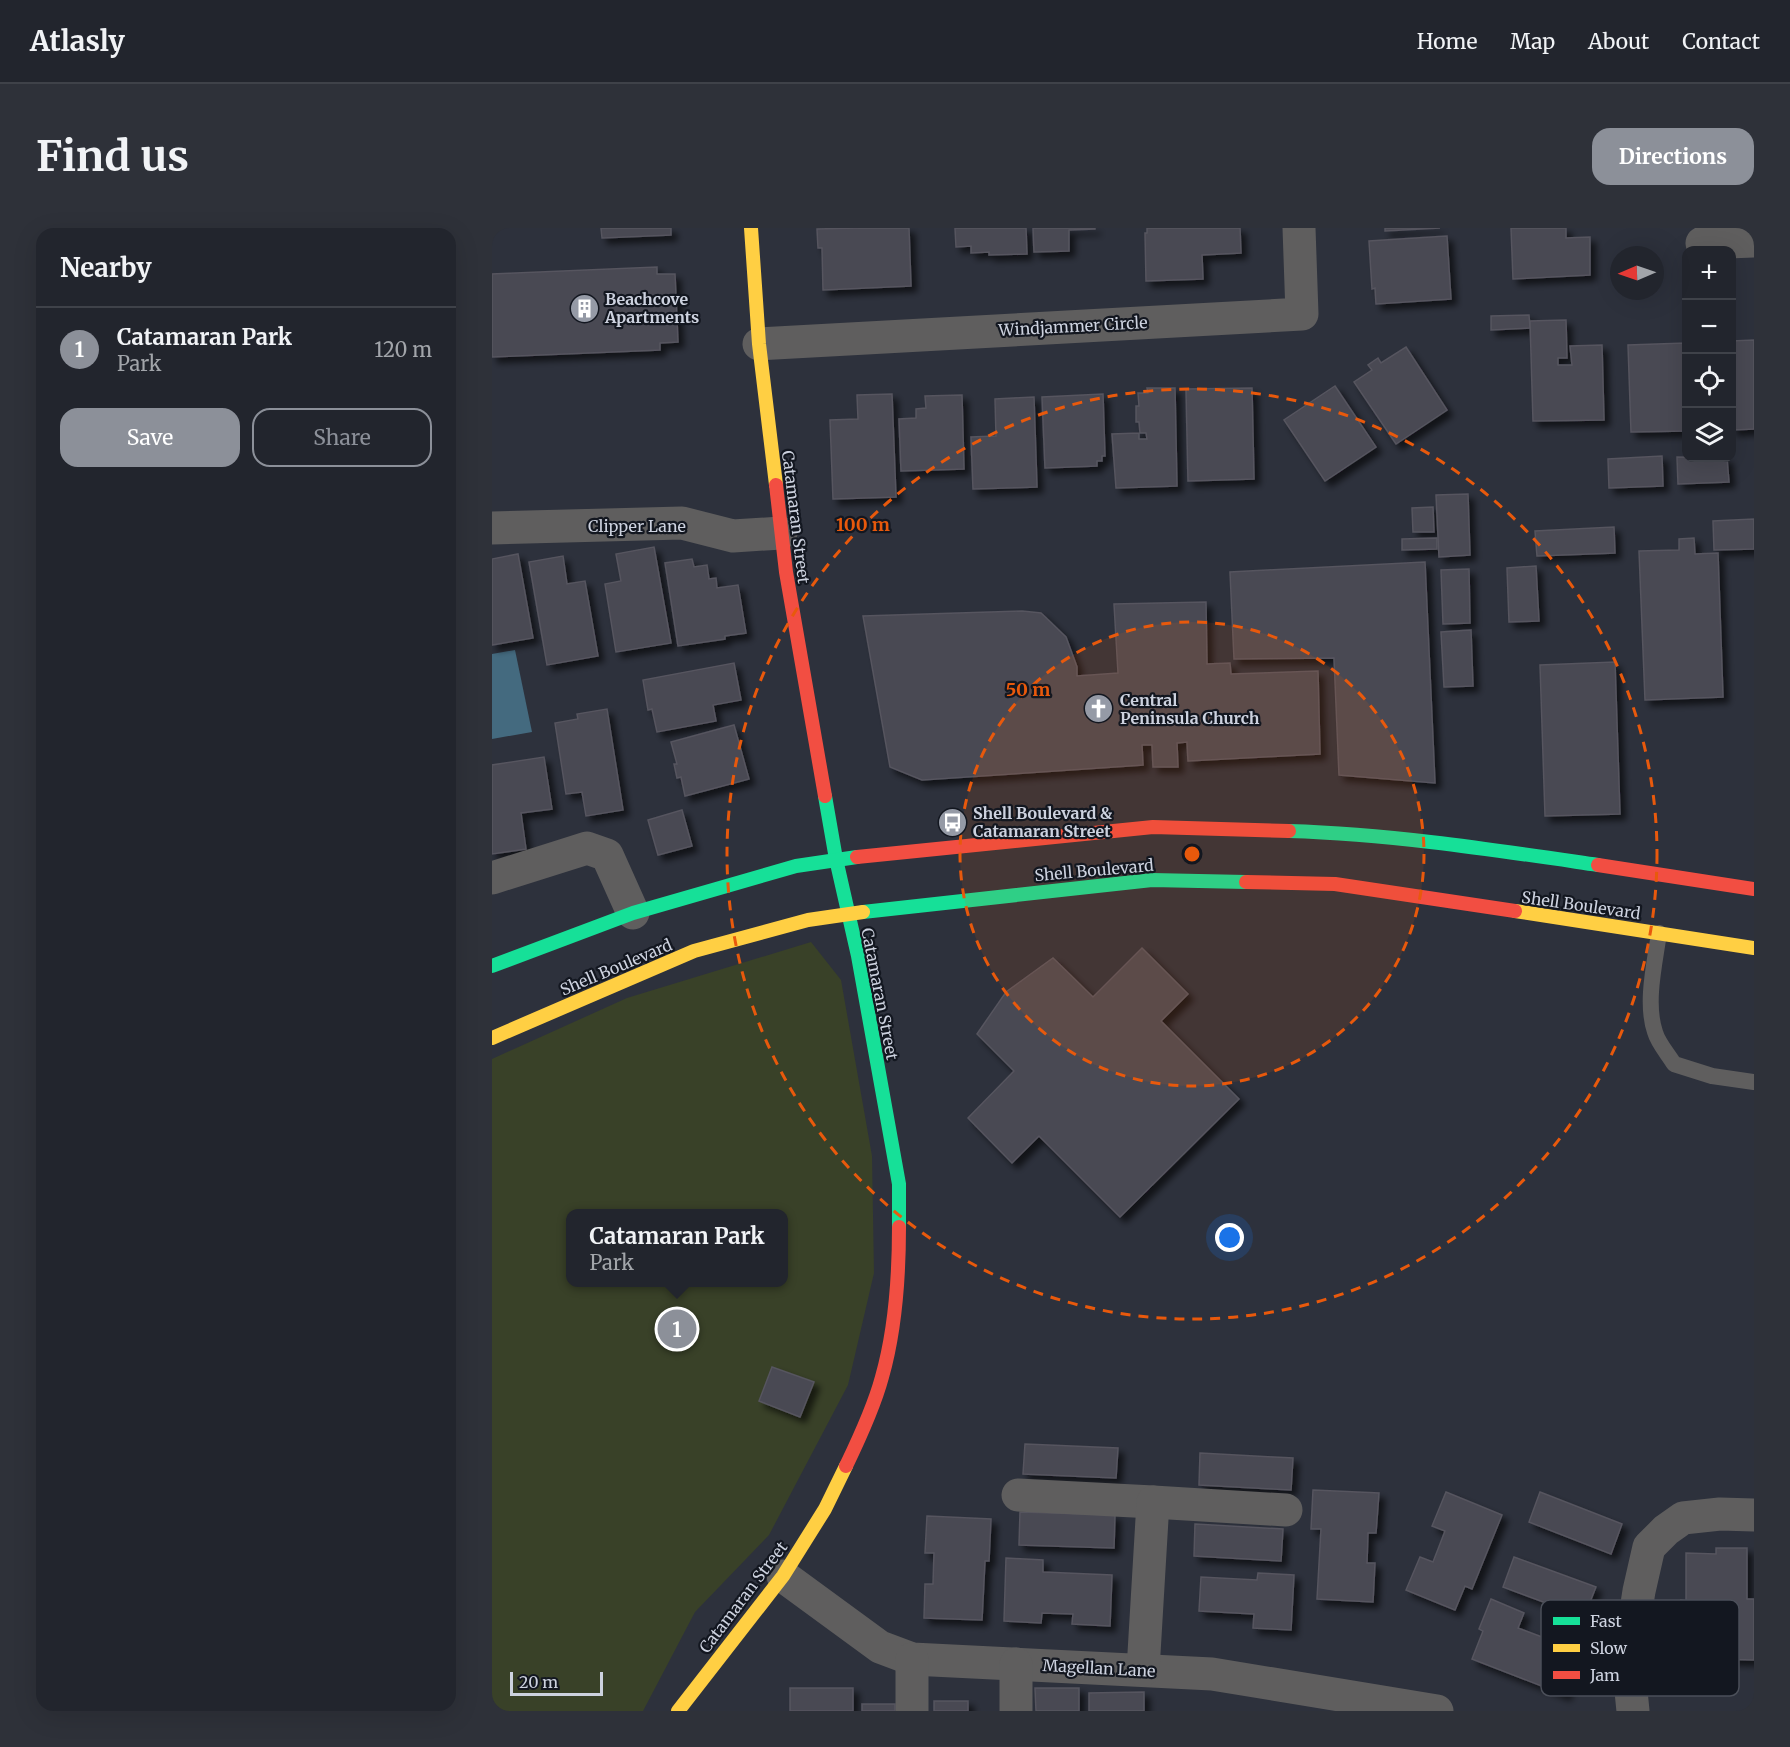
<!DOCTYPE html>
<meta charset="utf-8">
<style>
body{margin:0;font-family:Merriweather,serif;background:#2e3139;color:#f1f3f6}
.controls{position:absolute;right:18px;top:18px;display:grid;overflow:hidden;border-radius:12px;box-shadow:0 6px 24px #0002}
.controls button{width:54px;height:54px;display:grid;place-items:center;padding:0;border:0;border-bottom:2px solid #3f4249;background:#22252d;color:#f1f3f6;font:30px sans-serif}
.compass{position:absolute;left:1118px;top:18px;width:54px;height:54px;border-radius:50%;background:#22252d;box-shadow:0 6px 24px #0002;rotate:268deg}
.scale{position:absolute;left:18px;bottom:15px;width:93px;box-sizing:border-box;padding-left:6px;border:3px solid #cdd2df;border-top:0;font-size:16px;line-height:21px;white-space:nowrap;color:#cdd2df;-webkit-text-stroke:4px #131720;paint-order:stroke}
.you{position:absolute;left:738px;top:1010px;width:21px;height:21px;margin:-15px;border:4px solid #fff;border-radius:50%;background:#1a73e8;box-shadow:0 0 0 9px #1a73e833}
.badge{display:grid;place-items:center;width:39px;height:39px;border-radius:50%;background:#8c9099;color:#fff;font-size:20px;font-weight:700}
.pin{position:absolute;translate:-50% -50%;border:3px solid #fff;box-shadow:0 2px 6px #0006}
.popup{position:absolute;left:74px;top:981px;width:222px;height:78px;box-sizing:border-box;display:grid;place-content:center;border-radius:12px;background:#22252d;filter:drop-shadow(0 2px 4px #0005);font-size:20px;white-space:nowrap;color:#a2a5aa}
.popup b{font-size:22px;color:#f1f3f6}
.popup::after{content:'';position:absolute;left:50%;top:100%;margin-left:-12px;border:12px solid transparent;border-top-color:#22252d}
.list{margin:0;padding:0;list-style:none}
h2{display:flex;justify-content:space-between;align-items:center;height:78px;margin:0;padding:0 24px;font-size:26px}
h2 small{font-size:20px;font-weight:400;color:#a2a5aa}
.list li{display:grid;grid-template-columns:39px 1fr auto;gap:18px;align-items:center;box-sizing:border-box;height:84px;padding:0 24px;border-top:2px solid #3f4249}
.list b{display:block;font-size:22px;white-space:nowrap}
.list p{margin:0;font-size:20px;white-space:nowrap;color:#a2a5aa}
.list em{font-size:20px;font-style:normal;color:#a2a5aa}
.actions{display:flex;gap:12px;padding:18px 24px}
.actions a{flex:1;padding:14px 0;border:2px solid #8c9099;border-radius:18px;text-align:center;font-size:21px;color:#8c9099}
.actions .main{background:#8c9099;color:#fff}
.icon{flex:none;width:33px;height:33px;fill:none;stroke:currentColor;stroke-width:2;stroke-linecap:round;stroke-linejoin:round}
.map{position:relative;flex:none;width:1262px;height:1483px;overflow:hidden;border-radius:18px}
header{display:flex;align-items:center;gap:36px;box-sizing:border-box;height:84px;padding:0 30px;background:#22252d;border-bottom:2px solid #3f4249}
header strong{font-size:28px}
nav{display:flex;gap:33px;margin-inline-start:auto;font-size:21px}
.intro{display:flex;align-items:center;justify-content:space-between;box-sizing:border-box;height:144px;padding:0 36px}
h1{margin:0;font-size:42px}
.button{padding:15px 27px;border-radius:18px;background:#8c9099;color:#fff;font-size:21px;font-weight:700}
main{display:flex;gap:36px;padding:0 36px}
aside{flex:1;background:#22252d;border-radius:18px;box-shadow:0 6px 24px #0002}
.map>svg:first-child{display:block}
</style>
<header>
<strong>Atlasly</strong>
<nav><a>Home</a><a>Map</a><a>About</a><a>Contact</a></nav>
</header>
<div class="intro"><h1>Find us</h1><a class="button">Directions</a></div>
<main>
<aside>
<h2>Nearby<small></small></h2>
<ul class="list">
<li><span class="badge">1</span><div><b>Catamaran Park</b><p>Park</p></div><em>120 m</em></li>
</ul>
<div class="actions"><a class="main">Save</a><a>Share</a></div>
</aside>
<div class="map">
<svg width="1262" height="1483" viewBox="0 0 1262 1483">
<defs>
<filter id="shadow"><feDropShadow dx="5.5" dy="5.5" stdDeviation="3" flood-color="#0009"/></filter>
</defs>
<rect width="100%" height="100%" fill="#2d313c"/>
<path fill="#394128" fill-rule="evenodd" d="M319,714L349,752L380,928L382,1045L356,1157L277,1307L203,1384L151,1483H0V831L135,770ZM78,986H292V1054H78Z"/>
<polygon fill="#446a7f" points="23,422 40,504 0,511 0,426"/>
<g fill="#494852" stroke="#56555f" stroke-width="1.5" filter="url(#shadow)">
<polygon points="109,0 179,0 179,7 110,10"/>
<polygon points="366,0 417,0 419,58 331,62 330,20 326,20 325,1"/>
<polygon points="463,0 534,0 535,26 497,27 497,24 479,25 479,18 464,19"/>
<polygon points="541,0 603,0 603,1 577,2 577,23 542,24"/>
<polygon points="655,0 748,0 749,25 710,27 711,51 654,53 653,5 655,5"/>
<polygon points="893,0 948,0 893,3"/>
<polygon points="1019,0 1074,0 1074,10 1098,9 1098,47 1021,51"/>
<polygon points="955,8 959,71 884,76 883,60 880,61 877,13"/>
<polygon points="165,39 165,46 183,46 186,114 168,115 168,122 0,129 0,46"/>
<polygon points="1037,87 1038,100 999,102 999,88"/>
<polygon points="1074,92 1075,130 1066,130 1066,137 1080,137 1078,118 1110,117 1112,192 1041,193 1038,93"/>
<polygon points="1262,112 1262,201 1240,202 1240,113"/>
<polygon points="1194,115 1194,203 1139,204 1136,117"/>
<polygon points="914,119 955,182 904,216 862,154 880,142 876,137 886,130 889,135"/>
<polygon points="843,158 884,219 833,253 792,192"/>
<polygon points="655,160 683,160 685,258 624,260 620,206 647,205 647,211 655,211 654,205 648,205 647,194 644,194 644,178 647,178 646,165 656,165"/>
<polygon points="760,160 762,251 696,253 694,161"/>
<polygon points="400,166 404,269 341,271 338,192 366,191 365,167"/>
<polygon points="611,166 613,228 610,228 610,233 605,233 605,238 553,240 550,169"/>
<polygon points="470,167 472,241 409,243 407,191 424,190 424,181 434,180 433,168"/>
<polygon points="542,169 545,259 481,261 479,209 504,208 503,171"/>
<polygon points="1170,228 1171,258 1117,260 1116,231"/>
<polygon points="1185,229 1235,230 1237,254 1186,256"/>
<polygon points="976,266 978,327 947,329 944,267"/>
<polygon points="941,279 942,304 921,304 920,280"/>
<polygon points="1262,291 1262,321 1222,322 1221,293"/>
<polygon points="1122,299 1123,325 1045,328 1043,303"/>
<polygon points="945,310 945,321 910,322 910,311"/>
<polygon points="1202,310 1203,326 1226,325 1231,469 1153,472 1147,323 1187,322 1187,311"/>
<polygon points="162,319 179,415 124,424 113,356 129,353 124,326"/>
<polygon points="26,326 41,410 0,417 0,331"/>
<polygon points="71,328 75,356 93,353 106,428 55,437 37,334"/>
<polygon points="200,331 202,339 215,337 217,351 224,350 225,360 246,357 254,405 233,408 233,411 186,418 173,335"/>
<polygon points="933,334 943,555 847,547 842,430 742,431 738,344"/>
<polygon points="1044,338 1047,393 1017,394 1015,340"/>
<polygon points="977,341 978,395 951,396 949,342"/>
<polygon points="714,374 715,436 738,435 739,446 826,443 828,526 696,533 695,514 685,515 686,539 661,539 660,517 650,517 651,537 430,552 398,539 371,388 530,383 549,385 574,409 585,439 585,448 626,445 622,376"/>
<polygon points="979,402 981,458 952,459 949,404"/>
<polygon points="1123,434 1128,586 1053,588 1048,437"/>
<polygon points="242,435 249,472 221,477 224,493 165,504 160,481 156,482 151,452"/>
<polygon points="115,481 131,582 94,588 90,564 74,566 63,495 86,491 85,486"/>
<polygon points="242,497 257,551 193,568 189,549 185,550 182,536 185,536 179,514"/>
<polygon points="52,529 60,581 29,585 34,621 0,626 0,537"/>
<polygon points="190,582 200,618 166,627 156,592"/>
<polygon points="650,720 696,766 669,793 747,871 628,989 547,908 520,935 476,890 522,843 485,806 514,764 561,730 601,769"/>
<polygon points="280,1139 322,1154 308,1189 267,1173"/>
<polygon points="533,1216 626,1220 624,1250 531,1246"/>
<polygon points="708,1225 801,1230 799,1262 707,1257"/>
<polygon points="821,1262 887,1265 884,1305 876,1305 875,1335 883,1335 881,1374 825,1371 829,1301 819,1301"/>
<polygon points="954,1264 1010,1287 980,1361 973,1358 963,1382 914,1362 928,1329 941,1334 953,1303 940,1298"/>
<polygon points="1048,1264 1130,1296 1119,1326 1037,1294"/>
<polygon points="528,1284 623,1287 622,1320 527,1317"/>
<polygon points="435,1288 499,1291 497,1333 493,1333 490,1392 432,1390 433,1356 441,1356 442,1325 433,1325"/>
<polygon points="703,1296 791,1301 789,1333 702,1328"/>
<polygon points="1224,1320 1255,1320 1255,1371 1262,1371 1262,1432 1224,1431 1223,1438 1188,1437 1189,1372 1194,1373 1194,1325 1224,1326"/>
<polygon points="1022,1329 1104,1359 1092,1389 1011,1359"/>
<polygon points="514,1330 551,1332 551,1344 620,1347 618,1398 580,1396 581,1386 550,1385 549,1395 512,1393"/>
<polygon points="766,1345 802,1347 799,1402 761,1400 762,1386 707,1383 709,1349 765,1352"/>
<polygon points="999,1371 1032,1385 1026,1400 1058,1412 1064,1398 1073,1402 1070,1409 1092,1417 1073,1467 980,1431 991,1403 987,1401"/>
<rect x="298" y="1460" width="63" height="23"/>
<polygon points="543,1460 587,1460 587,1483 544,1483"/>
<polygon points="652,1464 652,1483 597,1483 597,1465"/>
<rect x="442" y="1473" width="34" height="10"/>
<rect x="370" y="1476" width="33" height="7"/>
</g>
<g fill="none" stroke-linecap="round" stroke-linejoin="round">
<path stroke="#5f5e5e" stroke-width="16" d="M1167,705C1163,734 1153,775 1163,804C1166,815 1176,826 1182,836L1220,848L1262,854"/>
<g stroke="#5f5e5e" stroke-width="33">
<polyline points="1210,15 1262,13"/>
<polyline points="267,116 810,86 807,0"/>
<polyline points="0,300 190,295 241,308 289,305"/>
<polyline points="0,650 95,620 115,627 141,685"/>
<polyline points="526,1267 661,1274"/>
<polyline points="291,1348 388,1419 420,1431 720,1446 945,1483"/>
<polyline points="420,1431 420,1483"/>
<polyline points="651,1442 661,1274 794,1282"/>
<polyline points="524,1483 524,1436"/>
<polyline points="1141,1483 1136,1433 1147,1363 1157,1319 1174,1302 1191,1290 1228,1286 1262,1287"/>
</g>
<g stroke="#16e098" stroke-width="14">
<polyline points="333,568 344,631 366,728 407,956 407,999"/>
<path d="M797,603C900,606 1003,622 1106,637"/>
<polyline points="371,684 660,652 754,654"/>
<polyline points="0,738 141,685 304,638 365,629"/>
</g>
<g stroke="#ffcf43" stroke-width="14">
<polyline points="259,0 267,116 284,257"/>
<polyline points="1023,683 1262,720"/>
<polyline points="0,810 202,723 316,692 371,684"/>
<polyline points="186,1483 291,1348 333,1281 354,1238"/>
</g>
<g stroke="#f24e42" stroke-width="14">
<polyline points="284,257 294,344 333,568"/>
<polyline points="365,629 661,599 797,603"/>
<polyline points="1106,637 1262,661"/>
<polyline points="754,654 843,656 1023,683"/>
<path d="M354,1238C368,1209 382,1179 390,1149C404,1100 407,1049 407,999"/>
</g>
</g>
<circle cx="700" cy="626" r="232" fill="#e8590c" fill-opacity=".12"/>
<g fill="none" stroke="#e8590c" stroke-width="3" stroke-dasharray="10 8">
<circle cx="700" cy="626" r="232"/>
<circle cx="700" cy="626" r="465"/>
</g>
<defs>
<symbol id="building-disc" viewBox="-11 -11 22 22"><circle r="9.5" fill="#959aa6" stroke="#131720"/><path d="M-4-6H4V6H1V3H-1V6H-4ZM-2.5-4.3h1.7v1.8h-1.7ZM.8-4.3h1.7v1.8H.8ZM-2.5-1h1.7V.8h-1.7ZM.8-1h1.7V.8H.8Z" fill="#fff"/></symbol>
<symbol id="church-disc" viewBox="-11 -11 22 22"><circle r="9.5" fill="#959aa6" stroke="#131720"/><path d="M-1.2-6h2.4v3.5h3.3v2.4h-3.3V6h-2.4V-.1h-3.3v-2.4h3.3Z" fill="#fff"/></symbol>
<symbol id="bus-disc" viewBox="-11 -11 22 22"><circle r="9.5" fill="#959aa6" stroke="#131720"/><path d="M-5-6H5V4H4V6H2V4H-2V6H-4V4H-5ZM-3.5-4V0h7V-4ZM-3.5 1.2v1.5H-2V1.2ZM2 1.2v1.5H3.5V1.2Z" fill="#fff"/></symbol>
</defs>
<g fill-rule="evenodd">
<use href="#building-disc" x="76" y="64" width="33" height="33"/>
<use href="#church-disc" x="590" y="464" width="33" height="33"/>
<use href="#bus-disc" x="444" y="578" width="33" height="33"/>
</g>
<g text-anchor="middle" stroke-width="4.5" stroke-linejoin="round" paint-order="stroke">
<g font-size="16" font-weight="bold" fill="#cdd2df" stroke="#131720" text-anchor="start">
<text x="113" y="77">Beachcove<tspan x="113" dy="18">Apartments</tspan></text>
<text x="628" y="478">Central<tspan x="628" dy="18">Peninsula Church</tspan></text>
<text x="481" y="591">Shell Boulevard &amp;<tspan x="481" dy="18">Catamaran Street</tspan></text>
</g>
<g font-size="16" fill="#cdd2df" stroke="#131720">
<text transform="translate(581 98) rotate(-3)" y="6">Windjammer Circle</text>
<text transform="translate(304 289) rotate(83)" y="6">Catamaran Street</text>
<text x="145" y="304">Clipper Lane</text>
<text transform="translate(602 642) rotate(-5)" y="6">Shell Boulevard</text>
<text transform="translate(1089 677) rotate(8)" y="6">Shell Boulevard</text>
<text transform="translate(124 739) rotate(-23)" y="6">Shell Boulevard</text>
<text transform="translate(388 766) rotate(79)" y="6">Catamaran Street</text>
<text transform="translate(251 1369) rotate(-53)" y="6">Catamaran Street</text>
<text transform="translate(607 1440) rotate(3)" y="6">Magellan Lane</text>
</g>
</g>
<rect x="1049" y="1372" width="198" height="96" rx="9" fill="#131720" stroke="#4b4f59" stroke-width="1.5"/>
<rect x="1061" y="1389" width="27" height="8" fill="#16e098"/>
<rect x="1061" y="1416" width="27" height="8" fill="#ffcf43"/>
<rect x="1061" y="1443" width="27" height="8" fill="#f24e42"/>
<g font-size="16" fill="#cdd2df">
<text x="1098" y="1399">Fast</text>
<text x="1098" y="1426">Slow</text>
<text x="1098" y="1453">Jam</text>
</g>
<circle cx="700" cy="626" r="9" fill="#e8590c" stroke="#131720" stroke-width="3"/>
<g font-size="18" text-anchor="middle" font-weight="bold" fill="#e8590c" stroke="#131720" stroke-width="4.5" stroke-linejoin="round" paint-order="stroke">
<text x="371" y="303">100 m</text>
<text x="536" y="468">50 m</text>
</g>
</svg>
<div class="controls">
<button>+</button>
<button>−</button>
<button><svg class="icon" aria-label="locate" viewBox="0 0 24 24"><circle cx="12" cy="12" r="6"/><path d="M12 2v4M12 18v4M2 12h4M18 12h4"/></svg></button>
<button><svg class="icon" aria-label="layers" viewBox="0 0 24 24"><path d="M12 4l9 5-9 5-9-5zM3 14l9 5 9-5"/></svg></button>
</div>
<svg class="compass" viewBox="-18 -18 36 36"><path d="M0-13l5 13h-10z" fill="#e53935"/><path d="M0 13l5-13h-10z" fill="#a2a5aa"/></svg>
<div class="scale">20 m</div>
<div class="you"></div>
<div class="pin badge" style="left:185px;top:1101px">1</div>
<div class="popup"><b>Catamaran Park</b>Park</div>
</div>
</main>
